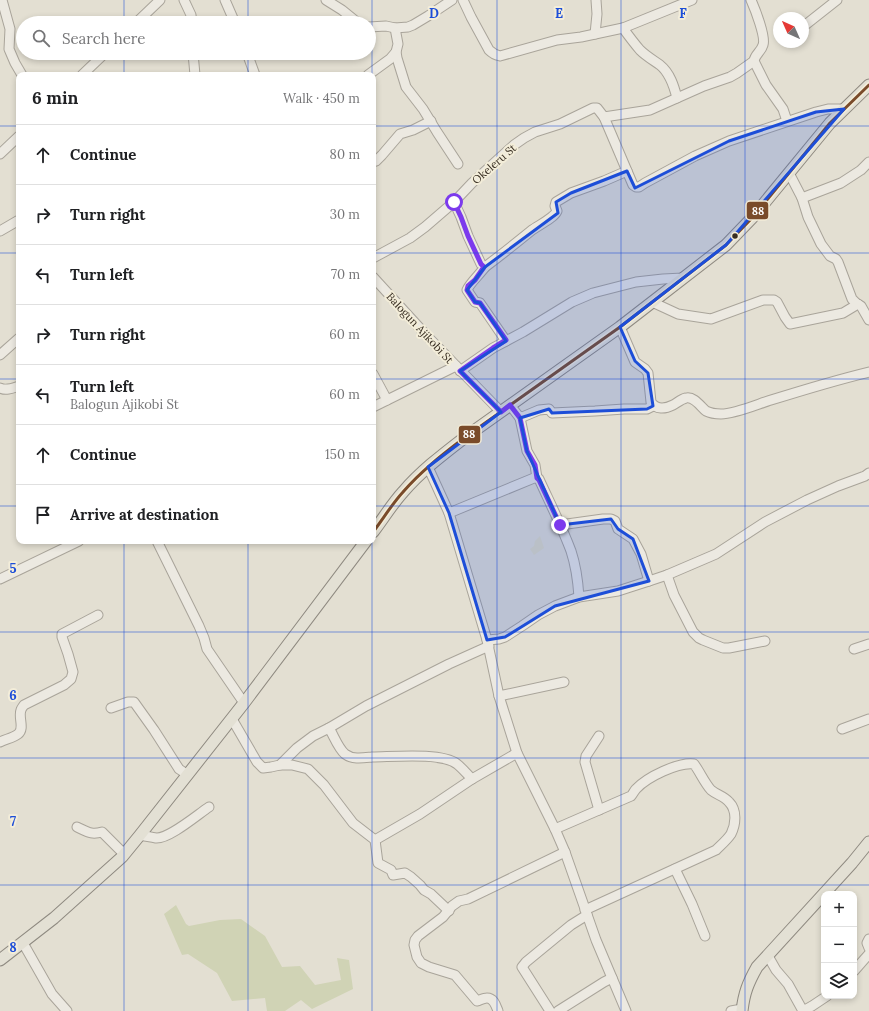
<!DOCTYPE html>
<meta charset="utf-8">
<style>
body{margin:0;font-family:Lora,serif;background:#f2f2f2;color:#202124}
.controls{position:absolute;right:12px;bottom:12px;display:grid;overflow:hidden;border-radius:8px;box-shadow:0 2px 6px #0003}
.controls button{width:36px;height:36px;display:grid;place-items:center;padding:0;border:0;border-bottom:1px solid #e0e0e0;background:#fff;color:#202124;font:20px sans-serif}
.compass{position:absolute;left:773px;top:12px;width:36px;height:36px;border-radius:50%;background:#fff;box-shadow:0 2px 6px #0003;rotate:315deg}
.stop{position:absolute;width:12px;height:12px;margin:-9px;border:3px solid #7c3aed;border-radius:50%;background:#fff}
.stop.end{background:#7c3aed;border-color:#fff;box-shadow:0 1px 4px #0008}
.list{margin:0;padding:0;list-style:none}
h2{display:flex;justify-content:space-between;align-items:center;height:52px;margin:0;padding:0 16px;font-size:17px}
h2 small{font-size:13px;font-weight:400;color:#757577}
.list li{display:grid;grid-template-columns:26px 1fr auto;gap:12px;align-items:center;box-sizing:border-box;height:60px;padding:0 16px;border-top:1px solid #e0e0e0}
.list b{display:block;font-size:15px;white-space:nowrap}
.list p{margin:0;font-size:13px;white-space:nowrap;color:#757577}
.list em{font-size:13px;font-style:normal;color:#757577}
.icon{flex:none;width:22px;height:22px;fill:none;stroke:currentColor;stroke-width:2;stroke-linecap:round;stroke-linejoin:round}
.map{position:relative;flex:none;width:869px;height:1011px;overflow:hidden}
.search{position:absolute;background:#fff;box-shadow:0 2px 6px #0003;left:16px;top:16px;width:360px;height:44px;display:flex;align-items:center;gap:10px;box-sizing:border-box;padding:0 14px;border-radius:22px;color:#757577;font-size:15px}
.panel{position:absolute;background:#fff;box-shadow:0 2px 6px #0003;left:16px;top:72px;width:360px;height:472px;border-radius:8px}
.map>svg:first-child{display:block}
</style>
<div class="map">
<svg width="869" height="1011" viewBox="0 0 869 1011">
<rect width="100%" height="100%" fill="#e3dfd2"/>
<polygon fill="#e1ddc4" points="540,536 544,548 534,555 530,549 534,546 535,541"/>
<polygon fill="#d0d3b5" points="176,905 186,924 189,926 220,920 241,919 265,936 282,967 300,966 315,985 341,980 337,958 349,960 353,989 312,1009 301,1000 285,1011 267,1011 265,998 232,1001 217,973 188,954 182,955 164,914"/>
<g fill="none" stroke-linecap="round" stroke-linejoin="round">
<defs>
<g id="minor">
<polyline points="2,0 10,29 9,49 15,63 22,75"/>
<polyline points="184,0 191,15 192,23"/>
<polyline points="225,0 235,23"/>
<polyline points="326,0 342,10 358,23"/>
<path d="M463,0L471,17L489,50C492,53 496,55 500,56L557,40L581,37L623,28L692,0"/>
<path d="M751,0C755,9 766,37 763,45C761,52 755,54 754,61L766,85L783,109L787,121"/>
<polyline points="136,23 160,0"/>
<polyline points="804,26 837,0"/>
<polyline points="369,27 386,26 395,28 408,27 413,25 428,16 452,0"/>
<polyline points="395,28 398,44 396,52 397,58 406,87 423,109 437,132 458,164"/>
<path d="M623,28C628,35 634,43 640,50C646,56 653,60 660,65C670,73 674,86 677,98"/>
<polyline points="595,34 597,14 596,0"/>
<polyline points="193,53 195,75"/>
<polyline points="247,53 255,75"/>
<polyline points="82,75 105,53"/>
<polyline points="368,75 390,59 396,52"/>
<polyline points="604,117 650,110 704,86 730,77 737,73 754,61"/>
<polyline points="0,154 19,136"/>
<polyline points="373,162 376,161 382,155 400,134 413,130 431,121"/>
<polyline points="789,173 802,198 808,217 821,244 830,256 836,259 838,262 852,299 856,303 861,306 869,320"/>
<polyline points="802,198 841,183 861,170 869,162"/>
<path d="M454,202L461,217L468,236L481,264L485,267C480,274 469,284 467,290L475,302L480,303L506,341"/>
<polyline points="0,231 19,220"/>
<polyline points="373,258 410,238 425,227 454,202 472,183 514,145 524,138 535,132 560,124 593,108 597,108 604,117 627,171 633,185 636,187 639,187 645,183 695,156 729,141 816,112 828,109 844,109"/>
<path d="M485,267C501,255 516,243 532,230C539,225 554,218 557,211L555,206L556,202L571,193L604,181L627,171"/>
<polyline points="373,277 427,336 501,412"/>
<polyline points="652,302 678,314 711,319 763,300 774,300 777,302 785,317 790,324 843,313 858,304"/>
<path d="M620,327L635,362L645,369L648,373L651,402C656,410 665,409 673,405C677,403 681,399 686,398C694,396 701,407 706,411C710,413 716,414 721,414C735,414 758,404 771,400C803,390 836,380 869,372"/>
<polyline points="0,355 19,338"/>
<polyline points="460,371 493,348 523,332 572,302 593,293 636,282 663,279 683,278"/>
<polyline points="373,374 387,400"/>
<path d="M0,388C6,391 13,388 19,386"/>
<polyline points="510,405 520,418 539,410 549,409 552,413 595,411 624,409 647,409 653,406"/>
<polyline points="373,407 456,366"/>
<polyline points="520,418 527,451 535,465 537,478"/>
<polyline points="428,467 449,513 487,640 499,696 517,753 555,829 565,852 596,940 626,1011"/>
<path d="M449,513L534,478H537L539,479C550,503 562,527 571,551C576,566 578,582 579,597"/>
<polyline points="560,525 603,519 611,519 615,521 618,529 633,539 641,554 649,581"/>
<polyline points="157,541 199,626 204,638 207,649 244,703"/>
<polyline points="667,575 674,595 693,632 699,638 703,640 723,648 729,648 765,641"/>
<polyline points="0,579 79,541"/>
<polyline points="487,640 499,639 505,637 522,626 538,615 555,606 579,597 618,591 649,581 667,575 716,554 765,522 807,500 838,486 865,476 869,473"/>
<polyline points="854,649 869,644"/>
<polyline points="499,696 564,682"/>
<polyline points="111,708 128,702 134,702 154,730 179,769 188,775"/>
<polyline points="232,719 257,762 263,768 271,767 280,765 297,748 313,736 329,728 366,706 449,664 489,646"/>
<path d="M329,728C334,736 338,748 345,754C353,760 363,758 372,757C392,757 441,752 457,764C462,768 467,774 472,779"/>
<polyline points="842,729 869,719"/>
<path d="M0,742C6,739 13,738 18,734C25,729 18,717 21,710C21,709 24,705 24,705L64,685L71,679L73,672L68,654L62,637V634L98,615"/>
<polyline points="280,765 292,765 308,769 324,785 353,823 375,840 378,863 391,870 393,875 405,873 411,877 420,885 424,890 431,894 449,911"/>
<polyline points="599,810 585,762 586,756 599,736"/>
<path d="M77,827C88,832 91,835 102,832L124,854"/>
<path d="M555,829L631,796C633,794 634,791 636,789C647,777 678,762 694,764C700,772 704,782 711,790C717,795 724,796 729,802C737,810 736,824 731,834C727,840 721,845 716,850L585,910"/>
<path d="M140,835C145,836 151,837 156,838C169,839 197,815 209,807"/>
<polyline points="375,840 420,814 472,779 517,753"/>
<polyline points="675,869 692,904 705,936"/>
<polyline points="869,939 867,943 869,948"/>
<polyline points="23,943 52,994 67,1011"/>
<polyline points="768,956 776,970 788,984 803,1011 812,1006 827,996"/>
<polyline points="854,971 869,954"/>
<path d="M498,1011C496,1006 494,998 487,998C484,998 480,1000 477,1001L455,975L429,967L421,963L417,957L414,945L415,940L418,936L443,917L452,906L459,901L468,899L565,852"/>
<polyline points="550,1011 522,967 526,962 571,925 587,915"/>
<polyline points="558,1011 604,982 612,978"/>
<polyline points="731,1011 742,1009"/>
</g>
<g id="major">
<path d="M373,532C383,519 392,504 403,492C421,471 442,455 464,438L620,327L726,245L752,218L830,123L869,85"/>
<polyline points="0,960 54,918 122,857 140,835 244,703 366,541"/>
<path d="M742,1011C744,993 748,983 757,967L852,863L869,842"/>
</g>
</defs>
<use href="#minor" stroke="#a9a49a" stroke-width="11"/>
<use href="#major" stroke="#8f8a81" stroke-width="13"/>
<use href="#minor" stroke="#ece9e1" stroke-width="9"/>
<use href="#major" stroke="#e3e0d4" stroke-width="11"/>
<defs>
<path id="bus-1" d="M373,532C383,519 392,504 403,492C421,471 442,455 464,438L620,327L726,245L752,218L830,123L869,85"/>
</defs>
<use href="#bus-1" stroke="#f3edd9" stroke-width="6"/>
<use href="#bus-1" stroke="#7a4b2a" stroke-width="3"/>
</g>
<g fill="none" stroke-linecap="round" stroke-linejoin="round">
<polyline stroke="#7c3aed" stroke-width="5" points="454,202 461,217 468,236 481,264 484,267 475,280 468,286 467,290 475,302 480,303 506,340 493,348 460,371 501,412 510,405 520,418 527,451 535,465 537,478 539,480 560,525"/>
</g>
<path fill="#1d4ed8" fill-opacity="0.2" stroke="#1d4ed8" stroke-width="3" stroke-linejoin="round" d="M844,109L726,245L620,327L635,361L648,373L653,406L647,409L552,413L549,409L520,418L527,451L560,525L611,519L618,529L633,539L649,581L555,606L505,637L487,640L449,513L428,467L501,412L460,371L506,341L480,303L475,302L467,290L485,267L558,213L556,202L571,193L627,171L635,188L729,141L816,112Z"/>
<path fill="none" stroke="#1d4ed8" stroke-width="1" stroke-opacity="0.55" d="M124,0V23M248,0V23M372,0V75M497,0V1011M621,0V1011M745,0V1011M124,53V75M248,53V75M0,126H19M373,126H869M0,253H19M373,253H869M0,379H19M373,379H869M0,506H19M373,506H869M124,541V1011M248,541V1011M372,541V1011M0,632H869M0,758H869M0,885H869"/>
<circle fill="#382e22" stroke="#f3edd9" stroke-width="1.5" cx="735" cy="236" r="3.5"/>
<g text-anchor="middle" stroke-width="4" stroke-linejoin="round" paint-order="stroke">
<g font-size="11" fill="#382e22" stroke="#f3edd9">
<text transform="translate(494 164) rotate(-41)" y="4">Okeleru St</text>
<text transform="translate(420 328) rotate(47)" y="4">Balogun Ajikobi St</text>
</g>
</g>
<g font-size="13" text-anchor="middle" font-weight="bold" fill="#1d4ed8" stroke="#f3edd9" stroke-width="4" stroke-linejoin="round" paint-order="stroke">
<text x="434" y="18">D</text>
<text x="559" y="18">E</text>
<text x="683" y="18">F</text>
<text x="13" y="573">5</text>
<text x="13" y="700">6</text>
<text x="13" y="826">7</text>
<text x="13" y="952">8</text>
</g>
<g stroke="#f3edd9" stroke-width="1.5">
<rect x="746" y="201" width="23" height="19" rx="4" fill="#7a4b2a"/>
<rect x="458" y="425" width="23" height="19" rx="4" fill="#7a4b2a"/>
</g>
<g font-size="11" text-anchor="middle" font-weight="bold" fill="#fff">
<text x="758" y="215">88</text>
<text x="469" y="438">88</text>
</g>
</svg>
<div class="controls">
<button>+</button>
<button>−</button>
<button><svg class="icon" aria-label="layers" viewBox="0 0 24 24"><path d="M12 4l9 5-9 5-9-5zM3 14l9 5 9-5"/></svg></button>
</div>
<svg class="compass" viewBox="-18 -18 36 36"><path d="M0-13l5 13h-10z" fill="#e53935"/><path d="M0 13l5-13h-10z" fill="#757577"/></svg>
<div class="stop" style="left:454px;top:202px"></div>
<div class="stop end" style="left:560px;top:525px"></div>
<div class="search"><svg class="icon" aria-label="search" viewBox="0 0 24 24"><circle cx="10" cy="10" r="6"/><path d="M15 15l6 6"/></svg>Search here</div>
<section class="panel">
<h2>6 min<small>Walk · 450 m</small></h2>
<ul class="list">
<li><svg class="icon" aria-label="ahead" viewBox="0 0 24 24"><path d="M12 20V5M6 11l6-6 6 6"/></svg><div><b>Continue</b></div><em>80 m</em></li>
<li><svg class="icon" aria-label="right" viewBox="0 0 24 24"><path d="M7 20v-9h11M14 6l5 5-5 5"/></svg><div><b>Turn right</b></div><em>30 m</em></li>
<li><svg class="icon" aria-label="left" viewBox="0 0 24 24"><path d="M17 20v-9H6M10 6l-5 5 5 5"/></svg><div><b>Turn left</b></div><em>70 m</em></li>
<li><svg class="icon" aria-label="right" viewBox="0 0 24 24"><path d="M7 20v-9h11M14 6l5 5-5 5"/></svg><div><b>Turn right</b></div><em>60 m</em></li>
<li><svg class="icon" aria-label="left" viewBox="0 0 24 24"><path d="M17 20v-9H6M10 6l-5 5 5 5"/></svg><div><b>Turn left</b><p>Balogun Ajikobi St</p></div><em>60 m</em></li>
<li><svg class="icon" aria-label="ahead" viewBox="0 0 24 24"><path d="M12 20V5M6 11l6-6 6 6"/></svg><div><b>Continue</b></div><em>150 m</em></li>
<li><svg class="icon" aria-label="arrive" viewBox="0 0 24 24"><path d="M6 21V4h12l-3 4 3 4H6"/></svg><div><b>Arrive at destination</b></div></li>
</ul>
</section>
</div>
